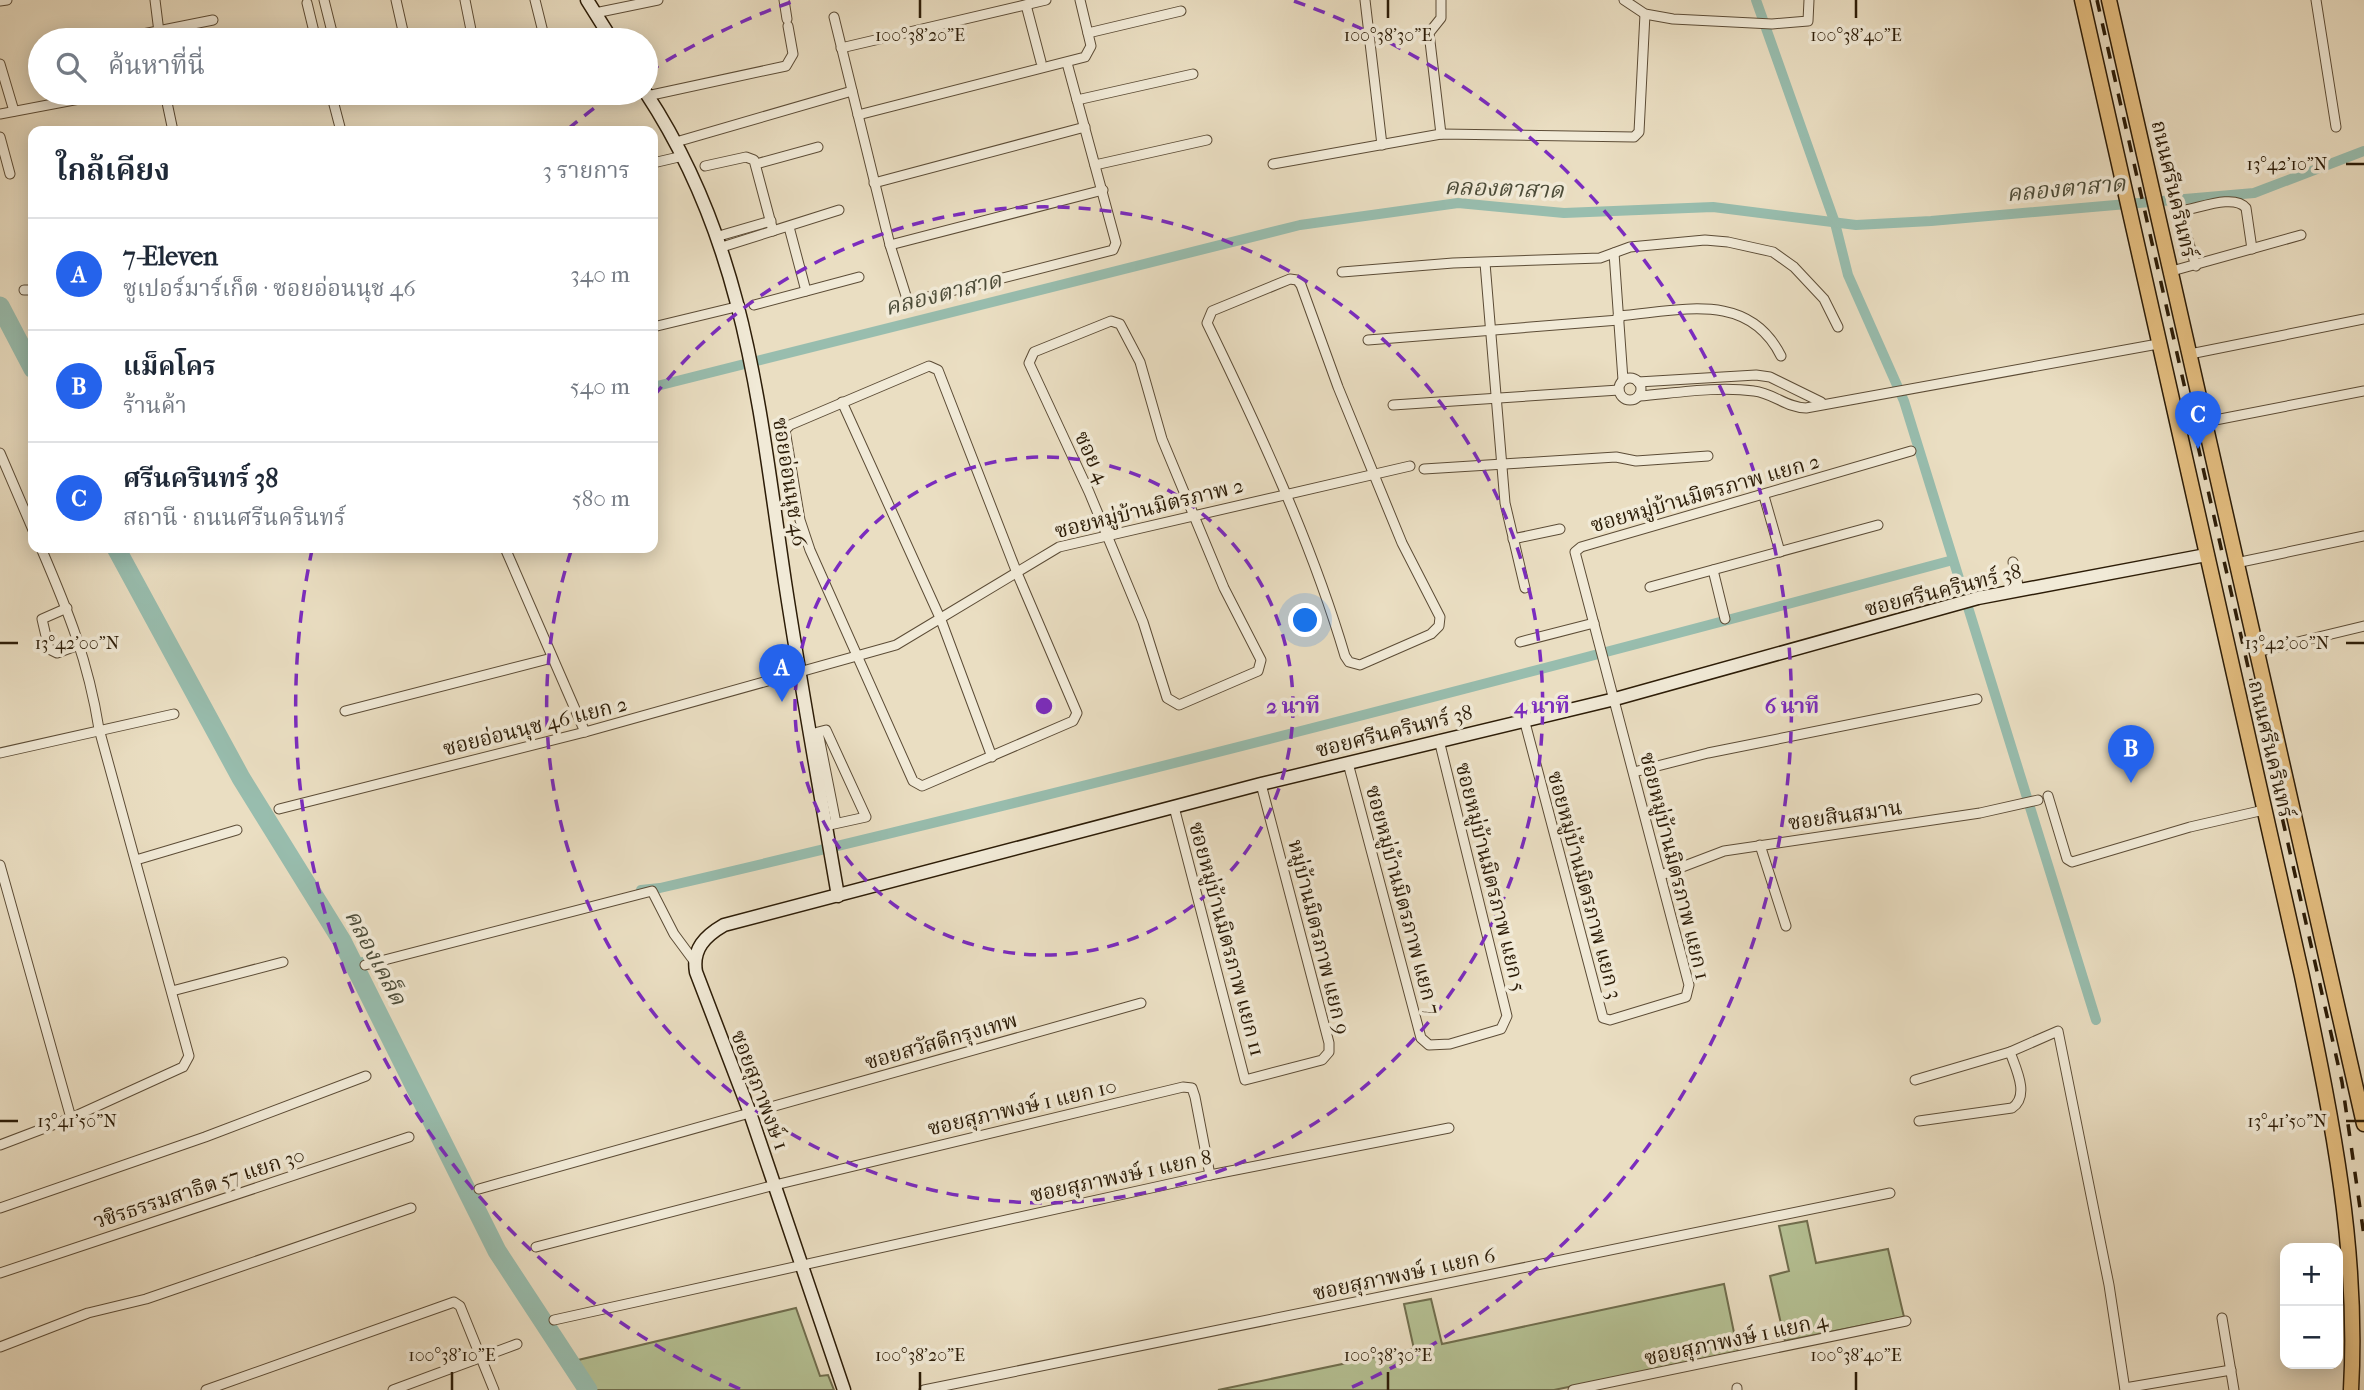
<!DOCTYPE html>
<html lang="th">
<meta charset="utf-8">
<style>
body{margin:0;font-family:"IM FELL French Canon","Noto Serif Thai",serif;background:#f6f6f7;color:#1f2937}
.controls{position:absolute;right:21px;bottom:21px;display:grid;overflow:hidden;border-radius:14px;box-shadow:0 4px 18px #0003}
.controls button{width:63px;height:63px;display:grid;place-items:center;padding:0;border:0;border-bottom:2px solid #e0e1e3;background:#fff;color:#1f2937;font:35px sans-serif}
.you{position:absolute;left:1306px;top:621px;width:24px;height:24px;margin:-18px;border:5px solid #fff;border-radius:50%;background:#1a73e8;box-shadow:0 0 0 10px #1a73e833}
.badge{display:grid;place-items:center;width:46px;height:46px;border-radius:50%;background:#2563eb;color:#fff;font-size:23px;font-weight:700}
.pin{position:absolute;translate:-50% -58px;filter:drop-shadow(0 2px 4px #0008)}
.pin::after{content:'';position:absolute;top:37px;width:24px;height:21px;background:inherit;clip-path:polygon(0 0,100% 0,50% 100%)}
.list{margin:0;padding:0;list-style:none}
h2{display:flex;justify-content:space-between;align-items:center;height:91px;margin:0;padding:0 28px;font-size:30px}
h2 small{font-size:23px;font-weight:400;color:#747a83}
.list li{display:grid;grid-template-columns:46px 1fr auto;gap:21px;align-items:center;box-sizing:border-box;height:112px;padding:0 28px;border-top:2px solid #e0e1e3}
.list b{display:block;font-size:26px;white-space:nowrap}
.list p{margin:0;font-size:23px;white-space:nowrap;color:#747a83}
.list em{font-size:23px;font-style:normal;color:#747a83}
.icon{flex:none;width:38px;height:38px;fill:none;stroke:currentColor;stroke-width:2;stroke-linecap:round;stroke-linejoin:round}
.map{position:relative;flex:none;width:2364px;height:1390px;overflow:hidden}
.search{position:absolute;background:#fff;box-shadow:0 4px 18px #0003;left:28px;top:28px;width:630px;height:77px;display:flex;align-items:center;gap:18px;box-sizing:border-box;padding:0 24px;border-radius:38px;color:#747a83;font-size:26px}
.panel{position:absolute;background:#fff;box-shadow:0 4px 18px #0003;left:28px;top:126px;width:630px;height:427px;border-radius:14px}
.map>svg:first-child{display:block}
</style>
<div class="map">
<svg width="2364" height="1390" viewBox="0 0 2364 1390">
<rect width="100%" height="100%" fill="#eadec2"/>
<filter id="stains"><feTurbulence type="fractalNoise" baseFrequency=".00286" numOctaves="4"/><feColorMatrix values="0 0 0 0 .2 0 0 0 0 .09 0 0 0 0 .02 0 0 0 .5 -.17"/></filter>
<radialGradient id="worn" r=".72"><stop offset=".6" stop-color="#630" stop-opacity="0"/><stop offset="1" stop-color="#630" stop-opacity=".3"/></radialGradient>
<g fill="#b5c194" stroke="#706e4e" stroke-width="2">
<polygon points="1807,1221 1816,1263 1888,1249 1904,1317 1785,1341 1770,1276 1789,1271 1779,1226"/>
<polygon points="1724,1284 1738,1352 1554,1390 1218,1390 1414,1349 1404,1304 1431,1299 1442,1344"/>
<polygon points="796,1308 820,1376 828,1375 834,1390 591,1390 574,1361"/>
</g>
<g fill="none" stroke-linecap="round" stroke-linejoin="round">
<g stroke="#98bdae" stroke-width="10">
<polyline points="1756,0 1835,223 1848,275 1904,401 2096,1020"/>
<polyline points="653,387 1300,225 1458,203 1564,213 1713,207 1856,225 1931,221 2254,193 2364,151"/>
<path d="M641,890L660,888C1093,787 1523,675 1953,560"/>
<polyline points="354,964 375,959"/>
</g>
<g stroke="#98bdae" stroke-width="19">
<polyline points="0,306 33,369"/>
<polyline points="116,548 241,778 342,941 497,1251 588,1390"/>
</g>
<defs>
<g id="street">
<polyline points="155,0 160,40"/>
<polyline points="324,0 334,40"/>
<polyline points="396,0 405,40"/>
<polyline points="465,0 473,40"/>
<polyline points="535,0 545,40"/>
<polyline points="784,0 787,19"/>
<polyline points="1365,0 1382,145"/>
<polyline points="1624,0 1645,14 1673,19 1772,24 1808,21 1809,0"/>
<polyline points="2316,0 2336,127"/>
<polyline points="0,1 7,0"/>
<polyline points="307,3 316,40"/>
<polyline points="1026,5 1041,62"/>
<polyline points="595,13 658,0"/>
<polyline points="834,17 890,245 908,302 1113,250 1116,243 1067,63"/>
<polyline points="1088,33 1181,11"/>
<polyline points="113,40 213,20"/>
<polyline points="591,40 606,31"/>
<polyline points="841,48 1046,0"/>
<polyline points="0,64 14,111"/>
<polyline points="165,93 173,131"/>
<polyline points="331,93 341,131"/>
<polyline points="647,96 786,66 793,54 788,26"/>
<polyline points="1077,100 1193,74"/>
<polyline points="0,114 111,93"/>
<polyline points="858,115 1085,57 1091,46 1080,0"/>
<polyline points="1441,134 1429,33 1441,18 1441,0"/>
<polyline points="0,137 10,174"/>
<polyline points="676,142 852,91"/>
<polyline points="653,163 683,156"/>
<polyline points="756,164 818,147"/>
<polyline points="1273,164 1441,134 1634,137 1639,132 1645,14"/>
<polyline points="1095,165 1207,140"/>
<polyline points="705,166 746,157 754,160 773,231"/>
<polyline points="874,183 1085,127"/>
<polyline points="789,227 806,291"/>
<polyline points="719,236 771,221"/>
<polyline points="890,245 1103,190"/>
<polyline points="722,247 839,210"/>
<polyline points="1614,253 1623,380"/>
<polyline points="1485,263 1505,503 1525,588"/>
<path d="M2196,266L2183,224L2186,210C2202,207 2235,194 2246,208L2252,249"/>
<polyline points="2172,271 2301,235"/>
<polyline points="1342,272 1453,263 1600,258 1630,247 1705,240 1728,242 1773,252 1794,267 1824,299 1838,327"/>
<path d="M1290,279L1297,280L1301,285L1338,387L1402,543L1440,617L1439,626L1431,634L1360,665L1349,662L1345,656C1311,541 1259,430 1207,323L1212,311Z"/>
<polyline points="24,290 33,290"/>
<polyline points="754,305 859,277"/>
<path d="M1618,316C1680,311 1748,290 1781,356"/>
<polygon points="1111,321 1120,324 1140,362 1162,439 1224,588 1261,660 1258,671 1179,705 1167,698 1143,622 1089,492 1029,363 1034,352"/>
<polyline points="653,327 740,306"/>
<polyline points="1368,340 1619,320"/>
<polyline points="2190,354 2364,319"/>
<polygon points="929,366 938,370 1017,573 1077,713 1073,721 922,786 913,781 810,550 800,520 785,430 790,425"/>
<circle cx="1630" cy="389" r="11"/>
<polyline points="1638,382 1756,375 1770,377 1821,402"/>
<path d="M1639,396C1676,393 1717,386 1754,391C1773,393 1787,408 1806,408L2158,344"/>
<polyline points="842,402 941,620 992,757"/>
<polyline points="1393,405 1619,390"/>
<polyline points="2205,422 2364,391"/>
<polyline points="0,453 33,530"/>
<polyline points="1424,469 1616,457 1636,461 1708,456"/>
<polyline points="1764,496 1780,552"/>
<polyline points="1513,539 1560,529"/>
<polyline points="505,548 585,732"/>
<polyline points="2013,562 2019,590"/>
<polyline points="2236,563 2364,536"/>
<polyline points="1713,570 1725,619"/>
<polyline points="1650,587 1878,525"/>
<polyline points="67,608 42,619 49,649 57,653 81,644"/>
<polyline points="1520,642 1594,623"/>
<polyline points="2257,652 2364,626"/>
<polyline points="345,711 552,658"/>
<polyline points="1524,719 1603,1018 1610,1020 1686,997 1689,985 1575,552 1581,547 1911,451"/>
<polyline points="0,753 174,714"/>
<polyline points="1348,763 1421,1038 1429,1045 1450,1044 1501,1029 1507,1016 1439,740"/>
<polyline points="1634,772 1708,753 1977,699"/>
<polyline points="2048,796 2067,859 2072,862 2190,827 2264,810"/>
<polyline points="1174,807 1245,1080 1322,1060 1329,1052 1329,1043 1261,784"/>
<polyline points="279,809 585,732 896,645 1059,547 1410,466"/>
<polyline points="825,826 866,817 826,730 818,732 836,823"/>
<polyline points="1760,845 1786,926"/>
<polyline points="136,860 237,830"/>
<polyline points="0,865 71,1118"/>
<polyline points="1661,875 1724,851 1980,813 2038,800"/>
<polyline points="365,965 652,891 674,934 694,961"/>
<polyline points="172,991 283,962"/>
<polyline points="1915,1080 2010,1052"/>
<path d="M1919,1121L2012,1108C2030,1096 2016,1069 2010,1052L2058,1031L2109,1285L2125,1390"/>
<path d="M0,1145L71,1118L183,1067L189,1056L99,729C88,660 68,611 41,548"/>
<polyline points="479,1189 1141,1003"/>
<polyline points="0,1208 205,1137 366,1076"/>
<polyline points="536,1247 775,1185 1183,1087 1192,1088 1195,1097 1210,1175"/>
<polyline points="0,1273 409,1137"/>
<polyline points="2222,1318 2234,1390"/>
<polyline points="554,1320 1210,1175 1449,1128"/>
<polyline points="0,1347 88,1313 146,1299 411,1208"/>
<polyline points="1737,1388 1737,1390"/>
<polyline points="2125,1388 2231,1370"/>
<polyline points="206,1390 454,1302 460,1306 494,1390"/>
<polyline points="393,1390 517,1344"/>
<polyline points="924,1390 1890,1193"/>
<polyline points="1573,1390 1906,1321"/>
</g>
<g id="secondary">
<polyline points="587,0 612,40"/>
<path d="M646,93C746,245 759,407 785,582C801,687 820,791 838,896"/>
<path d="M844,1390L750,1113L696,972C692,949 705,936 724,925L1261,784L1615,699L1978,598L2206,555"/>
</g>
<g id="primary">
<path d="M2082,0L2302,976C2331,1116 2359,1246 2351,1390"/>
<polyline points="2109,0 2364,1124"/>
</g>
</defs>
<use href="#street" stroke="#5c4c36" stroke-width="11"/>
<use href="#secondary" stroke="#2c1c07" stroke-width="15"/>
<use href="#primary" stroke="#2c1c07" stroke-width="17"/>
<use href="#street" stroke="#f1ead7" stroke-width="9"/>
<use href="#secondary" stroke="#f1ead7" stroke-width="12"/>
<use href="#primary" stroke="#e5bf81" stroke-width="14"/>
<polyline stroke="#2c1c07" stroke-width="3.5" stroke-dasharray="12 12" stroke-linecap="butt" points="2097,0 2342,1082 2364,1236"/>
</g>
<path fill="none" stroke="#2c1c07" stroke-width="2.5" d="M920,0V18M1388,0V18M1856,0V18M2346,164H2364M0,643H18M2346,643H2364M0,1121H18M2346,1121H2364M452,1372V1390M920,1372V1390M1388,1372V1390M1856,1372V1390"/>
<g fill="none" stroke="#7b2cbf" stroke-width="3.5" stroke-dasharray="12 9">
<circle cx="1044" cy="706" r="249"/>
<path d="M654 396A498 498 0 1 1 572 548"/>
<path d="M740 1389A748 748 0 0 1 312 550M568 129A748 748 0 0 1 615 93M648 72A748 748 0 0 1 794 1M1294 1A748 748 0 0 1 1348 1389"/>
</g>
<g text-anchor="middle" stroke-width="7" stroke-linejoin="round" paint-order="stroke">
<g font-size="21" fill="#2c1c07" stroke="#f1ead7">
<text transform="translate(2174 189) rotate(77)" y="7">ถนนศรีนครินทร์</text>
<text transform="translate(1092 457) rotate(65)" y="7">ซอย 4</text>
<text transform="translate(790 482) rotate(81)" y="7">ซอยอ่อนนุช 46</text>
<text transform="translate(1705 493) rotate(-16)" y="7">ซอยหมู่บ้านมิตรภาพ แยก 2</text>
<text transform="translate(1149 508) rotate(-14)" y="7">ซอยหมู่บ้านมิตรภาพ 2</text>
<text transform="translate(1943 590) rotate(-14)" y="7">ซอยศรีนครินทร์ 38</text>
<text transform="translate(535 726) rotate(-14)" y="7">ซอยอ่อนนุช 46 แยก 2</text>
<text transform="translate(1394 731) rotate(-14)" y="7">ซอยศรีนครินทร์ 38</text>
<text transform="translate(2271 749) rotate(77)" y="7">ถนนศรีนครินทร์</text>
<text transform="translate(1845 815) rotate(-8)" y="7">ซอยสินสมาน</text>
<text transform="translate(1675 866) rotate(76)" y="7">ซอยหมู่บ้านมิตรภาพ แยก 1</text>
<text transform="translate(1491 877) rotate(76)" y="7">ซอยหมู่บ้านมิตรภาพ แยก 5</text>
<text transform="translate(1585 885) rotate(75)" y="7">ซอยหมู่บ้านมิตรภาพ แยก 3</text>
<text transform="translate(1403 900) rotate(75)" y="7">ซอยหมู่บ้านมิตรภาพ แยก 7</text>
<text transform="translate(1319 937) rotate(76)" y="7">หมู่บ้านมิตรภาพ แยก 9</text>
<text transform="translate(1227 939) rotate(75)" y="7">ซอยหมู่บ้านมิตรภาพ แยก 11</text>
<text transform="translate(941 1041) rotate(-16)" y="7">ซอยสวัสดีกรุงเทพ</text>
<text transform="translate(760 1090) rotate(69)" y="7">ซอยสุภาพงษ์ 1</text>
<text transform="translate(1022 1107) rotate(-13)" y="7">ซอยสุภาพงษ์ 1 แยก 10</text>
<text transform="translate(1121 1176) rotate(-12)" y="7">ซอยสุภาพงษ์ 1 แยก 8</text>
<text transform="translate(199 1188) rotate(-18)" y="7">วชิรธรรมสาธิต 57 แยก 30</text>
<text transform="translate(1404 1274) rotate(-12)" y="7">ซอยสุภาพงษ์ 1 แยก 6</text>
<text transform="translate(1736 1339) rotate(-12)" y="7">ซอยสุภาพงษ์ 1 แยก 4</text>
</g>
<g font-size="23" font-style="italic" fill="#4c4c39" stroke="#f1ead7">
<text transform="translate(1504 188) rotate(2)" y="8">คลองตาสาด</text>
<text transform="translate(2066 188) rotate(-5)" y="8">คลองตาสาด</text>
<text transform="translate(943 293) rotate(-14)" y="8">คลองตาสาด</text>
<text transform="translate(376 957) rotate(62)" y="8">คลองเคล็ด</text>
</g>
</g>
<g font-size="18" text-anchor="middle" fill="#2c1c07" stroke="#f1ead7" stroke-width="7" stroke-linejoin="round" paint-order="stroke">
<text x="920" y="41">100°38'20"E</text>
<text x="1388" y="41">100°38'30"E</text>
<text x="1856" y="41">100°38'40"E</text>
<text x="2287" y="170">13°42'10"N</text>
<text x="77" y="649">13°42'00"N</text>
<text x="2287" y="649">13°42'00"N</text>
<text x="77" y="1127">13°41'50"N</text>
<text x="2287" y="1127">13°41'50"N</text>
<text x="452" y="1361">100°38'10"E</text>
<text x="920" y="1361">100°38'20"E</text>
<text x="1388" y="1361">100°38'30"E</text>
<text x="1856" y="1361">100°38'40"E</text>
</g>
<circle cx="1044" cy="706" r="10" fill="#7b2cbf" stroke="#f1ead7" stroke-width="3.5"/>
<g font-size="21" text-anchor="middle" font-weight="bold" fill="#7b2cbf" stroke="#f1ead7" stroke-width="7" stroke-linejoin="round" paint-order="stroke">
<text x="1293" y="713">2 นาที</text>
<text x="1542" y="713">4 นาที</text>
<text x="1792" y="713">6 นาที</text>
</g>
<rect width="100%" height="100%" filter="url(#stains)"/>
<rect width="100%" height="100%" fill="url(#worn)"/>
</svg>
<div class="controls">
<button>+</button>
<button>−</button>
</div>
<div class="you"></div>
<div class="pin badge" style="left:782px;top:702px">A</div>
<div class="pin badge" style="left:2131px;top:783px">B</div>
<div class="pin badge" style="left:2198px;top:449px">C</div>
<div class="search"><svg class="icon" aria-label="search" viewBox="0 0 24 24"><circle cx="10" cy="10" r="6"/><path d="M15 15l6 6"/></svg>ค้นหาที่นี่</div>
<section class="panel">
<h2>ใกล้เคียง<small>3 รายการ</small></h2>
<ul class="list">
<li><span class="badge">A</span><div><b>7-Eleven</b><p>ซูเปอร์มาร์เก็ต · ซอยอ่อนนุช 46</p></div><em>340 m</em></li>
<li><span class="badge">B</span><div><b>แม็คโคร</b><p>ร้านค้า</p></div><em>540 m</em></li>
<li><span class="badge">C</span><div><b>ศรีนครินทร์ 38</b><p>สถานี · ถนนศรีนครินทร์</p></div><em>580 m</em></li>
</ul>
</section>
</div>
